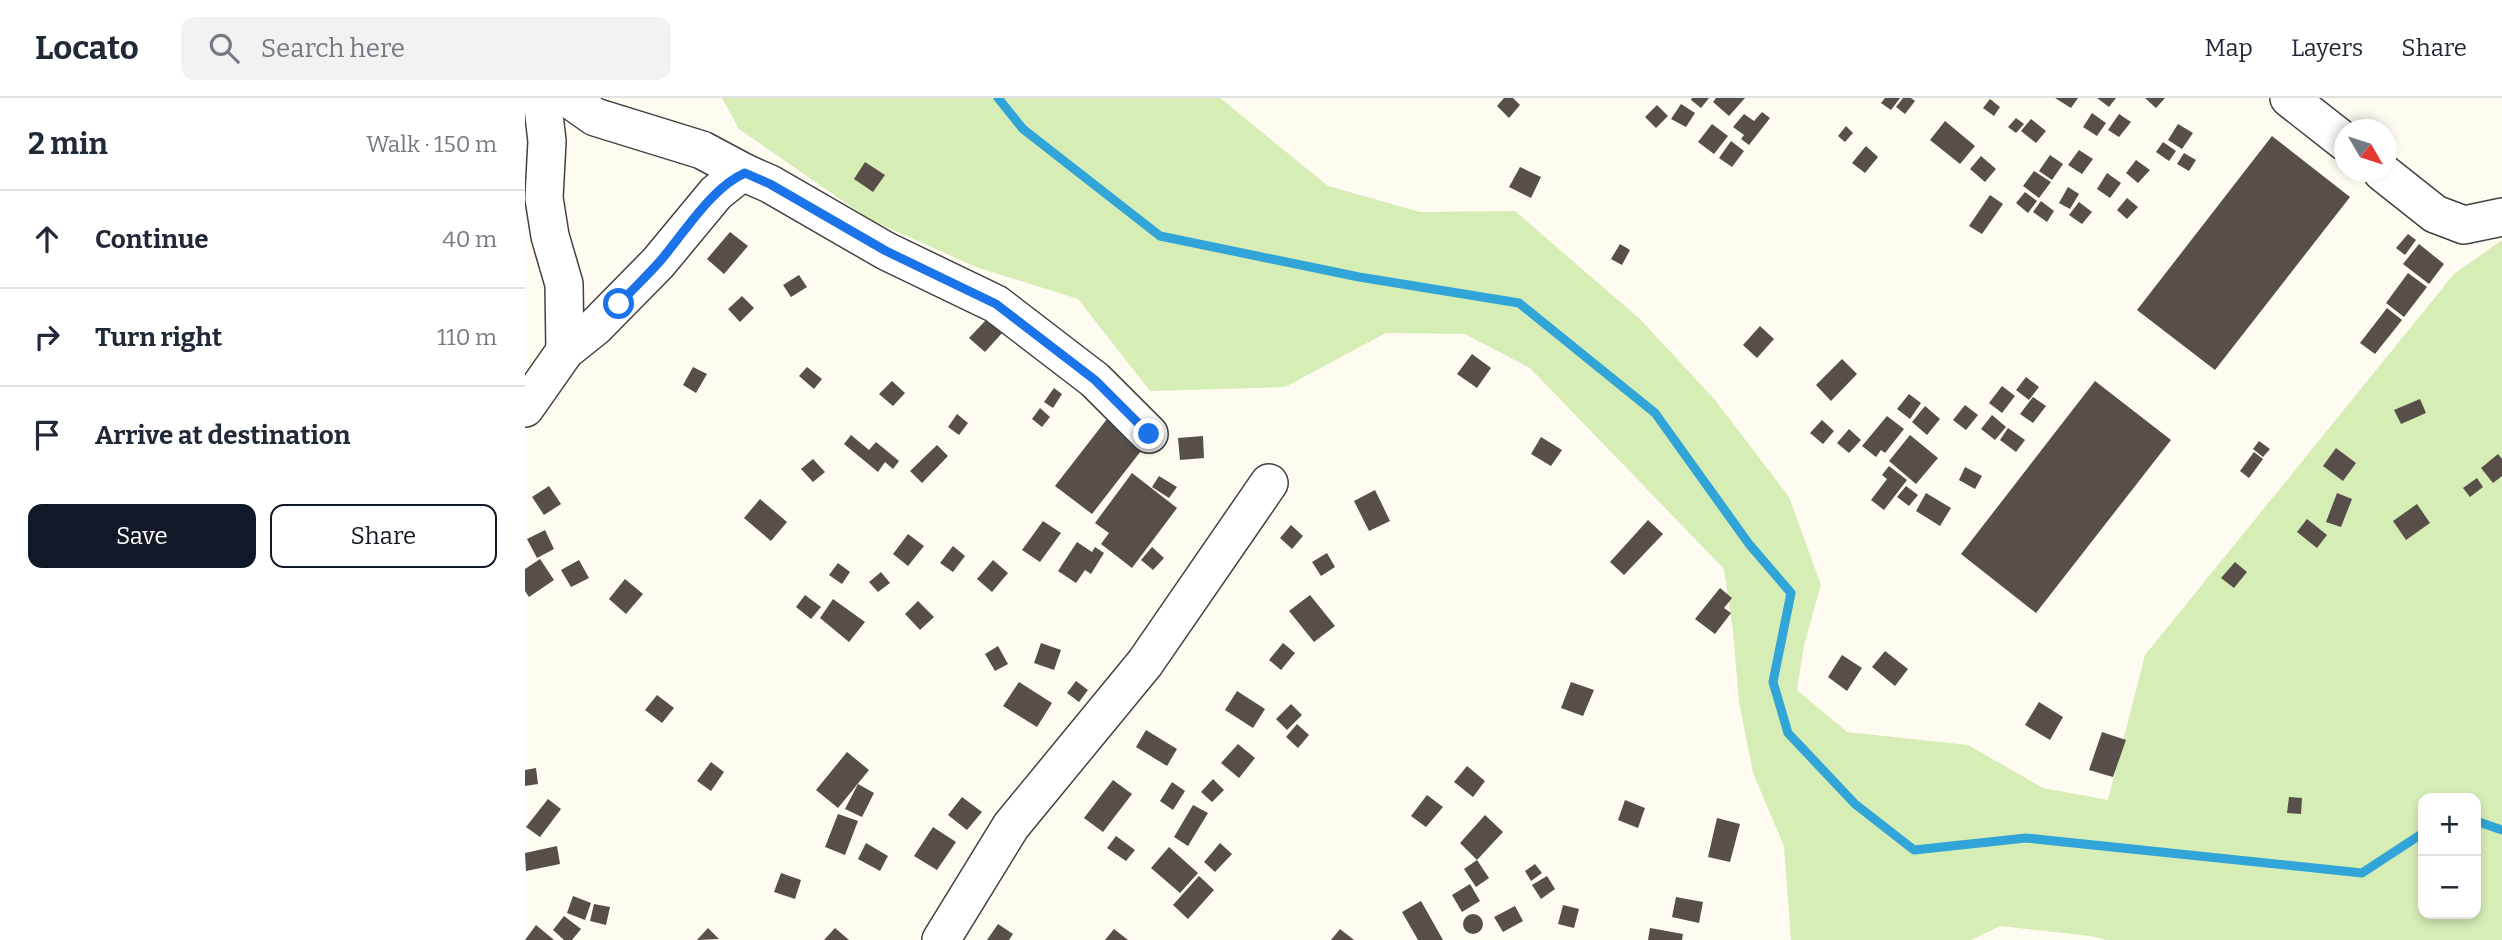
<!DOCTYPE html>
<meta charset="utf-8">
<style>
body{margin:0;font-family:Bitter,serif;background:#f2f2f3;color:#1f2937}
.controls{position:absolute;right:21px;bottom:21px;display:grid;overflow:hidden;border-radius:14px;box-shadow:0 4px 10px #0003}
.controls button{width:63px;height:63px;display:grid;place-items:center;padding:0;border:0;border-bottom:2px solid #e0e1e3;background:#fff;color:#1f2937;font:35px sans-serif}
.compass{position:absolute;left:1809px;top:21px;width:63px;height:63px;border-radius:50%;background:#fff;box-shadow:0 4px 10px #0003;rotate:129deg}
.stop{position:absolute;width:21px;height:21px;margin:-16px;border:5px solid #1a73e8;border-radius:50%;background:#fff}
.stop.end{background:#1a73e8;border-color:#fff;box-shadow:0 2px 7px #0008}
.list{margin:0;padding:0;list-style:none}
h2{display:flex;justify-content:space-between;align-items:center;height:91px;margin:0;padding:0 28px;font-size:30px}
h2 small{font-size:23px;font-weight:400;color:#747a83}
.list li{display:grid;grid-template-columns:46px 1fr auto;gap:21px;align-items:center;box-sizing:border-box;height:98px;padding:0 28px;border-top:2px solid #e0e1e3}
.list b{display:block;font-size:26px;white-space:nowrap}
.list em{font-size:23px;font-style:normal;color:#747a83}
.actions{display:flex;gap:14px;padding:21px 28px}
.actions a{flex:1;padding:16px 0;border:2px solid #111827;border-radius:14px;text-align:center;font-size:24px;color:#111827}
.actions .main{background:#111827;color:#fff}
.icon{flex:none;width:38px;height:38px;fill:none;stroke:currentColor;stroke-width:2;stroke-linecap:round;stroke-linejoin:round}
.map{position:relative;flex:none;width:1977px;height:842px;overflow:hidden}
header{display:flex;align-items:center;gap:42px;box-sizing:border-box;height:98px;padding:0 35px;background:#fff;border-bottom:2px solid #e0e1e3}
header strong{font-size:33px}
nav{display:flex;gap:38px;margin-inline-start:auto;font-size:24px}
.search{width:490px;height:63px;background:#f2f2f3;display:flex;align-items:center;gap:18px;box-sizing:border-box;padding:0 24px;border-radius:14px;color:#747a83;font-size:26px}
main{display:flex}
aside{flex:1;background:#fff}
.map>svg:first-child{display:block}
</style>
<header>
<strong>Locato</strong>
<div class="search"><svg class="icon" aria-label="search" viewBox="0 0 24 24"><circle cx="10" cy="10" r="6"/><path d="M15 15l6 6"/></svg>Search here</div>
<nav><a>Map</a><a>Layers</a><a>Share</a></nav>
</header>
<main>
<aside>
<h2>2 min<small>Walk · 150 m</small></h2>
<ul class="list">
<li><svg class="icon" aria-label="ahead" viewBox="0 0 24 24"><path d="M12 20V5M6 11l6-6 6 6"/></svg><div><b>Continue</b></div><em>40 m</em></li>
<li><svg class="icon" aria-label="right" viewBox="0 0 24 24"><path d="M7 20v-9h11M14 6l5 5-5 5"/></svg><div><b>Turn right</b></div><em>110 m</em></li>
<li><svg class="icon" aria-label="arrive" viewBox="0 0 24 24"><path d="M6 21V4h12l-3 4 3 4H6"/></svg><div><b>Arrive at destination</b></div></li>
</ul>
<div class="actions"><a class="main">Save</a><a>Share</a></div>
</aside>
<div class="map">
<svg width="1977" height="842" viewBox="0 0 1977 842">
<rect width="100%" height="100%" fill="#fffbf0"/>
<path fill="#d7edb6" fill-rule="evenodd" d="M197,0H695L803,88L895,114L990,113L1116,222L1190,302L1264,399L1296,487L1279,547L1272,592L1322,634L1443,647L1518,690L1583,702L1620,557L1929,176L1977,142V842H1582L1565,838L1475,828L1446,842H1266L1259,748L1228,675L1214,604L1208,533L1199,471L1005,270L940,236L861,235L760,289L625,293L553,201L451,169L344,121L214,31ZM1898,700H1951V816H1898Z"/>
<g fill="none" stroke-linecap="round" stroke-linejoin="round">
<g stroke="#31a4d8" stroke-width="9">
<polyline points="473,0 498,31 635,138 834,179 994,205 1130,315 1224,446 1266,495 1248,584 1263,635 1330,706 1389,752 1501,740 1837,775 1898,735"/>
<polyline points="1951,723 1977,732"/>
</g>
</g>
<g fill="#584e4a">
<polygon points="979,0 988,0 995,7 984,20 972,8"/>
<polygon points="1167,0 1184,0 1176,10 1166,2"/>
<polygon points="1191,0 1220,0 1204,18 1188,4"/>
<polygon points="1360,0 1375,0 1366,12 1356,5"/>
<polygon points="1378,0 1386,0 1390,3 1380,16 1371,9"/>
<polygon points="1530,0 1553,0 1546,10"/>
<polygon points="1572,0 1591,0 1584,9"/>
<polygon points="1620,0 1640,0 1631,10"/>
<polygon points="1465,1 1475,9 1469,18 1458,10"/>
<polygon points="1156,6 1170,15 1161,29 1146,21"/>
<polygon points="1132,7 1143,18 1131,30 1120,19"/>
<polygon points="1237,14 1245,20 1224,47 1216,41 1219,37 1208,29 1219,16 1229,23"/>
<polygon points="1567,15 1581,25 1572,38 1558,29"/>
<polygon points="1594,16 1606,24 1594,39 1583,32"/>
<polygon points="1491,20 1499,26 1491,35 1483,29"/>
<polygon points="1506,21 1521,33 1511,45 1496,33"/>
<polygon points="1420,23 1450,48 1435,66 1405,42"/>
<polygon points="1187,26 1203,38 1189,56 1173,44"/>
<polygon points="1653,26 1668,35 1657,51 1643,42"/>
<polygon points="1321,28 1328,35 1320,44 1313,38"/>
<polygon points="1747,38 1825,99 1690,272 1612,212"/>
<polygon points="1206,43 1219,53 1207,69 1194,60"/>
<polygon points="1638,44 1651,53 1644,63 1631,54"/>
<polygon points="1341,48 1353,59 1340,75 1327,65"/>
<polygon points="1554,52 1568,61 1557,76 1543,67"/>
<polygon points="1659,55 1671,62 1664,73 1652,66"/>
<polygon points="1525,57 1538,66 1527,82 1514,73"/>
<polygon points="1456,58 1471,71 1460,84 1445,71"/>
<polygon points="1611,62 1625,72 1613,85 1601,75"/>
<polygon points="340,64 360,77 348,94 329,81"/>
<polygon points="995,69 1016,79 1006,100 984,89"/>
<polygon points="1509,73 1526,84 1514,100 1498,88"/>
<polygon points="1582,75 1596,85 1585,100 1572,91"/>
<polygon points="1543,89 1554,96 1545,111 1534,105"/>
<polygon points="1500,94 1512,103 1503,115 1491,105"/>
<polygon points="1465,97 1478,106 1457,136 1444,128"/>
<polygon points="1602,100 1613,109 1602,121 1592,112"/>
<polygon points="1516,103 1529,113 1522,124 1508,114"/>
<polygon points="1554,104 1567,114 1557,126 1544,117"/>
<polygon points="205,134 223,148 199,176 182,161"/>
<polygon points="1883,136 1891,142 1880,157 1871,150"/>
<polygon points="1095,146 1105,152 1097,167 1086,161"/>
<polygon points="1894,146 1919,166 1904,186 1878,166"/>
<polygon points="1883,175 1902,189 1879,219 1861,205"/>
<polygon points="274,177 282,189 266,199 258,187"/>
<polygon points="217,198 229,210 215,224 203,211"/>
<polygon points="1862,210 1877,222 1850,256 1835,245"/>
<polygon points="462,221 478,234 460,254 444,240"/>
<polygon points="1235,228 1249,241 1232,260 1218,247"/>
<polygon points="947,256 966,270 952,290 932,276"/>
<polygon points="1317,261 1332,276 1306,303 1291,287"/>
<polygon points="168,269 182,276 171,295 158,287"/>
<polygon points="282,269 297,281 289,291 274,278"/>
<polygon points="1501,279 1514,289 1504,302 1491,292"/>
<polygon points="367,283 380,295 368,308 354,296"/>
<polygon points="1570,283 1646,342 1511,515 1436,456"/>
<polygon points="1477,288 1490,298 1477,315 1464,305"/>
<polygon points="529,290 537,296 528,310 519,304"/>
<polygon points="1384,296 1396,305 1385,321 1372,311"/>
<polygon points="1508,299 1521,308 1508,325 1495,316"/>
<polygon points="1895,301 1901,315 1876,326 1869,312"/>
<polygon points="1440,307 1453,317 1441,332 1428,322"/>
<polygon points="1400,308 1415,321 1402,337 1387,324"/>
<polygon points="515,310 525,319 517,329 507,321"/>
<polygon points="589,312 626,340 567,416 530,388"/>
<polygon points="432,316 443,325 434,337 423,329"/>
<polygon points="1467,317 1481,329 1470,342 1456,331"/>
<polygon points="1362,318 1379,331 1360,355 1356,352 1351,359 1337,348"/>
<polygon points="1297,322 1309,333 1298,346 1285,335"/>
<polygon points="1483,330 1500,342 1491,354 1475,342"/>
<polygon points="1324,331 1336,342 1324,355 1312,345"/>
<polygon points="326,337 344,352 351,344 374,363 368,371 360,364 353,374 319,346"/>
<polygon points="1385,337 1413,360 1391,386 1364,363"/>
<polygon points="678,338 679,360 655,362 653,340"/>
<polygon points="1016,339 1037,352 1026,368 1006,356"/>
<polygon points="1734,343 1745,351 1738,359 1728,351"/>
<polygon points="412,347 423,358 397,385 385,373"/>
<polygon points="1811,350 1831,365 1818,383 1798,368"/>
<polygon points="1729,354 1738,361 1724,380 1715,373"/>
<polygon points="1973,356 1977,361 1977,378 1968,385 1956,370"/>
<polygon points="288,361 300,374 288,384 276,371"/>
<polygon points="1364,368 1382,382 1359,412 1346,402 1362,381 1357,377"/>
<polygon points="1440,369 1457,378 1450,391 1434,382"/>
<polygon points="607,375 652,410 607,470 576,446 584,435 570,425"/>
<polygon points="634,378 652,389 644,400 627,389"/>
<polygon points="1952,380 1958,389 1945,399 1938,390"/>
<polygon points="24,388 36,406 19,417 7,399"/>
<polygon points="1381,388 1393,397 1384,408 1372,399"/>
<polygon points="850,392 865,423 844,433 829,403"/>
<polygon points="1401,395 1426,410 1415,428 1391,413"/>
<polygon points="1812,395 1827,401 1816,429 1801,424"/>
<polygon points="235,401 262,424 246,443 219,420"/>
<polygon points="1892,406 1905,425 1881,442 1868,423"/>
<polygon points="1782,421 1802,437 1792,450 1772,434"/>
<polygon points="1123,422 1138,436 1099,477 1085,464"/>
<polygon points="518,423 536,435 515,464 497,452"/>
<polygon points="766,427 778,438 767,451 755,440"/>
<polygon points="20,432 29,451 12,460 2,441"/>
<polygon points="383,436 399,448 383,468 368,456"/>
<polygon points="552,444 567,454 570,449 579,455 566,476 560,472 551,485 533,473"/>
<polygon points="428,448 440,458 428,474 415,465"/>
<polygon points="627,449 639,460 628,472 616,462"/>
<polygon points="802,455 810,469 796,478 787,464"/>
<polygon points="15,461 29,482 4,499 0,493 0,471"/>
<polygon points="54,462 64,480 46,489 36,472"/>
<polygon points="468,462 483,475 467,494 452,481"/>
<polygon points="1710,464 1722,474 1709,490 1696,480"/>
<polygon points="313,465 325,474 317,486 304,477"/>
<polygon points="356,474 365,485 353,494 344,484"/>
<polygon points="100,481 118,496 101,516 84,501"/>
<polygon points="1195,490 1207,500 1199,510 1206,515 1190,536 1170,521"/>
<polygon points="280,497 296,509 286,521 271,509"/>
<polygon points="785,497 810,528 789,544 764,513"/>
<polygon points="308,501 340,524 324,544 295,520"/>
<polygon points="393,503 409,519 395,532 380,516"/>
<polygon points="516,545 536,552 529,572 509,565"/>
<polygon points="758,545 770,555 756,572 744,562"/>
<polygon points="473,548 483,566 470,573 460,556"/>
<polygon points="1360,553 1383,571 1370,588 1347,569"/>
<polygon points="1317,557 1337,570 1322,593 1303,579"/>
<polygon points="551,583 563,592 554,604 542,595"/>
<polygon points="494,584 527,605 512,629 478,608"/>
<polygon points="1046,584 1069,592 1058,618 1036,610"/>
<polygon points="712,593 740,611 728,630 700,612"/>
<polygon points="132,597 149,610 137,625 120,612"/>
<polygon points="1514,604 1538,619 1525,642 1500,627"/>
<polygon points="766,606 777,617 762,632 751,621"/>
<polygon points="772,626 784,637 773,650 761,639"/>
<polygon points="621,632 652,651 642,668 611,649"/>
<polygon points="1577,634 1601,642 1588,679 1564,672"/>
<polygon points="713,646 730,660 714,680 696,665"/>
<polygon points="322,654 344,672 313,710 291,692"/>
<polygon points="186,664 199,674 186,693 172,683"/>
<polygon points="942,668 960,683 948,699 929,684"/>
<polygon points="11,670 13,686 0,688 0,672"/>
<polygon points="688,681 699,692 687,704 676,694"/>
<polygon points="588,682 607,696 578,734 559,720"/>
<polygon points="647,684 660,693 648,712 635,703"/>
<polygon points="333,686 349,695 337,719 320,711"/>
<polygon points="902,697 918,709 901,729 886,718"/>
<polygon points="437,699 457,714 442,732 423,717"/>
<polygon points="1764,699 1777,700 1776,716 1762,715"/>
<polygon points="23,701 36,711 15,739 1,729"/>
<polygon points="1100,702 1120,710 1113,730 1093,722"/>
<polygon points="668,707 683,715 663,748 649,739"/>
<polygon points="313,716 333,723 320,757 300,749"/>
<polygon points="960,717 978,734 952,762 935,745"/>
<polygon points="1192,720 1215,726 1205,764 1183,759"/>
<polygon points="408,729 431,744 412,772 389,758"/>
<polygon points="591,738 610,752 601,763 582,750"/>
<polygon points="341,745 363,758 355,773 333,761"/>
<polygon points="695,745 707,756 690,774 679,764"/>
<polygon points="32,748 35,766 1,773 0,755"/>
<polygon points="644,749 673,775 655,795 626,770"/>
<polygon points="952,762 964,780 951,789 939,771"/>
<polygon points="1010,766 1017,775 1006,783 1000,773"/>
<polygon points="256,775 276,782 270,801 249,794"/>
<polygon points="674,778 689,792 663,821 648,807"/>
<polygon points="1022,778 1030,791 1016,801 1007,787"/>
<polygon points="945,786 955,803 937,814 927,797"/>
<polygon points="48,798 66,805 60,822 42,815"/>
<polygon points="1151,799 1178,804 1174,825 1147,819"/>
<polygon points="896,803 918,842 893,842 877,814"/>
<polygon points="69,806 85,809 81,827 65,823"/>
<polygon points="1038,807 1054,811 1049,830 1033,826"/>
<polygon points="990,808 998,823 978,834 969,819"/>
<circle cx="948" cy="826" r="10"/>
<polygon points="39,818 56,831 47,842 39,842 28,832"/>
<polygon points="473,826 488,836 484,842 462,842"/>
<polygon points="11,827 29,842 0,842"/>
<polygon points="183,830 194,841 172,842"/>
<polygon points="310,830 324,842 299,842"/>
<polygon points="1125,830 1158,836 1157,842 1123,842"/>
<polygon points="589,831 603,842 580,842"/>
<polygon points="815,831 829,842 806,842"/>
</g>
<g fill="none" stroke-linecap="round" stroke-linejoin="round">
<defs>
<g id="minor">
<polyline points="17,0 22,43 19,100 25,138 39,186 40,253"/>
<polyline points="43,0 70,19 177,52 220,75"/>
<polyline points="1764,0 1820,44"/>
<polyline points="1857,74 1910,116 1939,127 1977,119"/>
<polyline points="0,310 40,253 70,229 133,165 191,95 211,79 220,75 245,86 361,153 471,206 570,282 624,336"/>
<polyline points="416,842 486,728 620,565 744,385"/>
</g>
</defs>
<use href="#minor" stroke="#414141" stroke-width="40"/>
<use href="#minor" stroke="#fff" stroke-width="37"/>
</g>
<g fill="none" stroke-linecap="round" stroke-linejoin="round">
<path stroke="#1a73e8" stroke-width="9" d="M94,206C108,191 123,177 136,162C159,135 187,89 220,75L245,86L361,153L471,206L570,282L624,336"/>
</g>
</svg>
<div class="controls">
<button>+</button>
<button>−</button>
</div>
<svg class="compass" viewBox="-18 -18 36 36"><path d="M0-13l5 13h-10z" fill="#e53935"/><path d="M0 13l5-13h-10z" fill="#747a83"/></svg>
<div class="stop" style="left:94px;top:206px"></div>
<div class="stop end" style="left:624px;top:336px"></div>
</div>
</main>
